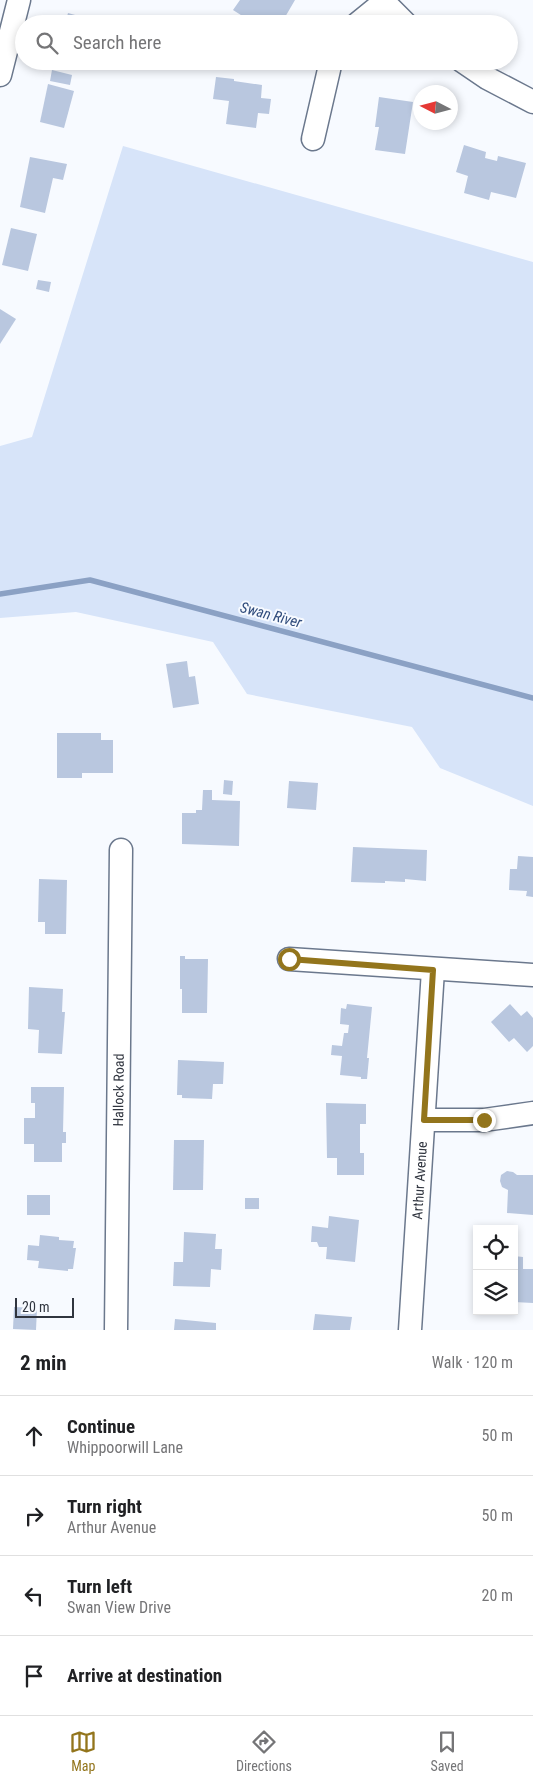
<!DOCTYPE html>
<meta charset="utf-8">
<style>
body{margin:0;font-family:"Roboto Condensed",sans-serif;background:#f6f6f6;color:#202124}
.controls{position:absolute;right:15px;bottom:15px;display:grid;overflow:hidden;border-radius:0px;box-shadow:0 2px 8px #0003}
.controls button{width:45px;height:45px;display:grid;place-items:center;padding:0;border:0;border-bottom:1px solid #e0e0e0;background:#fff;color:#202124;font:25px sans-serif}
.compass{position:absolute;left:413px;top:85px;width:45px;height:45px;border-radius:50%;background:#fff;box-shadow:0 2px 8px #0003;rotate:276deg}
.scale{position:absolute;left:15px;bottom:12px;width:59px;box-sizing:border-box;padding-left:5px;border:2px solid #30353f;border-top:0;font-size:14px;line-height:18px;white-space:nowrap;color:#30353f;-webkit-text-stroke:4px #f7faff;paint-order:stroke}
.stop{position:absolute;width:15px;height:15px;margin:-11px;border:4px solid #93751c;border-radius:50%;background:#fff}
.stop.end{background:#93751c;border-color:#fff;box-shadow:0 1px 5px #0008}
.list{margin:0;padding:0;list-style:none}
h2{display:flex;justify-content:space-between;align-items:center;height:65px;margin:0;padding:0 20px;font-size:21px}
h2 small{font-size:16px;font-weight:400;color:#757577}
.list li{display:grid;grid-template-columns:32px 1fr auto;gap:15px;align-items:center;box-sizing:border-box;height:80px;padding:0 20px;border-top:1px solid #e0e0e0}
.list b{display:block;font-size:19px;white-space:nowrap}
.list p{margin:0;font-size:16px;white-space:nowrap;color:#757577}
.list em{font-size:16px;font-style:normal;color:#757577}
.icon{flex:none;width:28px;height:28px;fill:none;stroke:currentColor;stroke-width:2;stroke-linecap:round;stroke-linejoin:round}
.map{position:relative;flex:none;width:533px;height:1330px;overflow:hidden}
.search{position:absolute;background:#fff;box-shadow:0 2px 8px #0003;left:15px;right:15px;top:15px;height:55px;display:flex;align-items:center;gap:12px;box-sizing:border-box;padding:0 18px;border-radius:28px;color:#757577;font-size:19px}
.sheet{height:385px;background:#fff}
nav{display:flex;justify-content:space-around;align-items:center;box-sizing:border-box;height:70px;border-top:1px solid #e0e0e0;background:#fff;font-size:14px;color:#757577}
nav a{display:grid;justify-items:center;gap:2px}
nav .on{color:#93751c}
.map>svg:first-child{display:block}
</style>
<div class="map">
<svg width="533" height="1330" viewBox="0 0 533 1330">
<rect width="100%" height="100%" fill="#f7faff"/>
<polygon fill="#d7e4f9" points="123,146 533,262 533,806 440,768 412,727 247,694 213,642 76,612 0,618 0,446 32,437"/>
<g fill="none" stroke-linecap="round" stroke-linejoin="round">
<polyline stroke="#8ba1c4" stroke-width="5.5" points="0,594 90,580 533,698"/>
</g>
<g fill="#b9c7df">
<polygon points="240,0 295,0 281,24 239,24 244,17 233,10"/>
<polygon points="68,13 93,20 92,24 65,24"/>
<polygon points="52,70 72,75 70,85 50,81"/>
<polygon points="216,77 234,79 234,81 262,85 261,98 271,99 269,114 258,113 256,128 226,124 229,101 213,99"/>
<polygon points="48,84 74,91 64,128 40,122"/>
<polygon points="379,97 413,102 405,154 375,150 379,127 375,127"/>
<polygon points="464,145 486,152 485,158 497,161 498,156 526,163 516,198 491,192 489,200 464,193 468,176 456,172"/>
<polygon points="30,157 67,164 63,180 53,178 45,213 20,207"/>
<polygon points="11,228 37,234 28,271 2,265"/>
<polygon points="38,280 51,282 49,292 36,289"/>
<polygon points="0,309 16,319 0,344"/>
<polygon points="187,661 189,677 195,676 199,704 173,708 166,664"/>
<polygon points="57,733 101,733 101,740 113,740 113,773 82,773 82,778 57,778"/>
<polygon points="224,780 233,781 232,795 223,794"/>
<polygon points="289,781 318,783 316,810 287,808"/>
<polygon points="203,790 212,790 212,800 240,801 239,846 182,844 182,813 196,813 196,810 202,810"/>
<polygon points="353,847 427,850 426,881 405,879 405,882 385,881 385,883 351,882"/>
<polygon points="518,856 533,857 533,897 526,896 527,891 509,890 510,869 517,869"/>
<polygon points="39,879 67,880 66,934 45,934 45,922 38,922"/>
<polygon points="180,956 185,956 185,959 208,959 207,1013 182,1013 182,989 180,989"/>
<polygon points="29,987 63,989 62,1012 65,1012 62,1054 38,1053 39,1030 28,1029"/>
<polygon points="347,1004 372,1007 367,1058 369,1058 367,1079 361,1079 361,1077 340,1075 342,1056 331,1055 332,1045 342,1046 344,1033 348,1033 349,1025 340,1024 341,1008 346,1009"/>
<polygon points="510,1004 521,1016 527,1011 533,1018 533,1046 527,1052 514,1038 509,1042 491,1022"/>
<polygon points="178,1060 224,1062 223,1084 213,1084 212,1099 182,1098 182,1095 177,1095"/>
<polygon points="31,1087 64,1087 63,1132 66,1132 66,1143 62,1143 62,1162 34,1162 34,1144 24,1144 24,1118 35,1118 35,1103 31,1103"/>
<polygon points="326,1103 366,1104 366,1124 360,1124 360,1153 364,1153 364,1175 337,1175 337,1158 327,1158"/>
<polygon points="174,1140 204,1140 203,1190 173,1190"/>
<polygon points="507,1171 513,1172 517,1175 533,1175 533,1215 507,1213 508,1190 502,1187 500,1181 501,1175"/>
<rect x="27" y="1195" width="23" height="20"/>
<rect x="245" y="1198" width="14" height="11"/>
<polygon points="329,1216 359,1220 355,1262 326,1259 327,1247 319,1247 317,1242 311,1242 312,1226 328,1228"/>
<polygon points="184,1232 216,1234 215,1249 222,1249 221,1270 211,1269 210,1287 173,1286 174,1262 183,1262"/>
<polygon points="40,1235 59,1237 59,1240 74,1241 73,1248 76,1248 73,1269 68,1269 68,1271 38,1268 39,1261 27,1260 28,1245 39,1246"/>
<polygon points="514,1256 523,1257 523,1269 533,1269 533,1303 514,1302"/>
<polygon points="475,1258 477,1258 477,1299 473,1299"/>
<polygon points="14,1307 37,1308 36,1330 13,1329"/>
<polygon points="315,1314 352,1317 350,1330 313,1330"/>
<polygon points="175,1319 216,1323 216,1330 174,1330"/>
</g>
<g fill="none" stroke-linecap="round" stroke-linejoin="round">
<defs>
<g id="minor">
<polyline points="384,2 406,24"/>
<polyline points="357,24 384,2"/>
<polyline points="462,61 487,78 533,102"/>
<polyline points="0,75 19,0"/>
<polyline points="313,139 331,61"/>
<polyline points="289,959 533,975"/>
<polyline points="424,1120 484,1120 533,1113"/>
<path id="s1" d="M116,1330L121,850"/>
<path id="s2" d="M410,1330L433,970"/>
</g>
</defs>
<use href="#minor" stroke="#6b788d" stroke-width="25"/>
<use href="#minor" stroke="#fff" stroke-width="22"/>
</g>
<g fill="none" stroke-linecap="round" stroke-linejoin="round">
<polyline stroke="#93751c" stroke-width="6" points="289,959 433,970 424,1120 484,1120"/>
</g>
<g text-anchor="middle" stroke-width="4" stroke-linejoin="round" paint-order="stroke">
<g font-size="14" fill="#30353f" stroke="#f7faff">
<text dy="5" stroke="none"><textPath href="#s1" startOffset="240">Hallock Road</textPath></text>
<text dy="5" stroke="none"><textPath href="#s2" startOffset="150">Arthur Avenue</textPath></text>
</g>
<g font-size="15" font-style="italic" fill="#314d7d" stroke="#f7faff">
<text transform="translate(271 615) rotate(15)" y="5">Swan River</text>
</g>
</g>
</svg>
<div class="controls">
<button><svg class="icon" aria-label="locate" viewBox="0 0 24 24"><circle cx="12" cy="12" r="6"/><path d="M12 2v4M12 18v4M2 12h4M18 12h4"/></svg></button>
<button><svg class="icon" aria-label="layers" viewBox="0 0 24 24"><path d="M12 4l9 5-9 5-9-5zM3 14l9 5 9-5"/></svg></button>
</div>
<svg class="compass" viewBox="-18 -18 36 36"><path d="M0-13l5 13h-10z" fill="#e53935"/><path d="M0 13l5-13h-10z" fill="#757577"/></svg>
<div class="scale">20 m</div>
<div class="stop" style="left:289px;top:959px"></div>
<div class="stop end" style="left:484px;top:1120px"></div>
<div class="search"><svg class="icon" aria-label="search" viewBox="0 0 24 24"><circle cx="10" cy="10" r="6"/><path d="M15 15l6 6"/></svg>Search here</div>
</div>
<section class="sheet">
<h2>2 min<small>Walk · 120 m</small></h2>
<ul class="list">
<li><svg class="icon" aria-label="ahead" viewBox="0 0 24 24"><path d="M12 20V5M6 11l6-6 6 6"/></svg><div><b>Continue</b><p>Whippoorwill Lane</p></div><em>50 m</em></li>
<li><svg class="icon" aria-label="right" viewBox="0 0 24 24"><path d="M7 20v-9h11M14 6l5 5-5 5"/></svg><div><b>Turn right</b><p>Arthur Avenue</p></div><em>50 m</em></li>
<li><svg class="icon" aria-label="left" viewBox="0 0 24 24"><path d="M17 20v-9H6M10 6l-5 5 5 5"/></svg><div><b>Turn left</b><p>Swan View Drive</p></div><em>20 m</em></li>
<li><svg class="icon" aria-label="arrive" viewBox="0 0 24 24"><path d="M6 21V4h12l-3 4 3 4H6"/></svg><div><b>Arrive at destination</b></div></li>
</ul>
</section>
<nav>
<a class="on"><svg class="icon" aria-label="map" viewBox="0 0 24 24"><path d="M3 6l6-2 6 2 6-2v14l-6 2-6-2-6 2zM9 4v14M15 6v14"/></svg>Map</a>
<a><svg class="icon" aria-label="directions" viewBox="0 0 24 24"><path d="M12 3l9 9-9 9-9-9zM9 14v-3h6M13 9l2 2-2 2"/></svg>Directions</a>
<a><svg class="icon" aria-label="saved" viewBox="0 0 24 24"><path d="M7 4h10v16l-5-4-5 4z"/></svg>Saved</a>
</nav>
